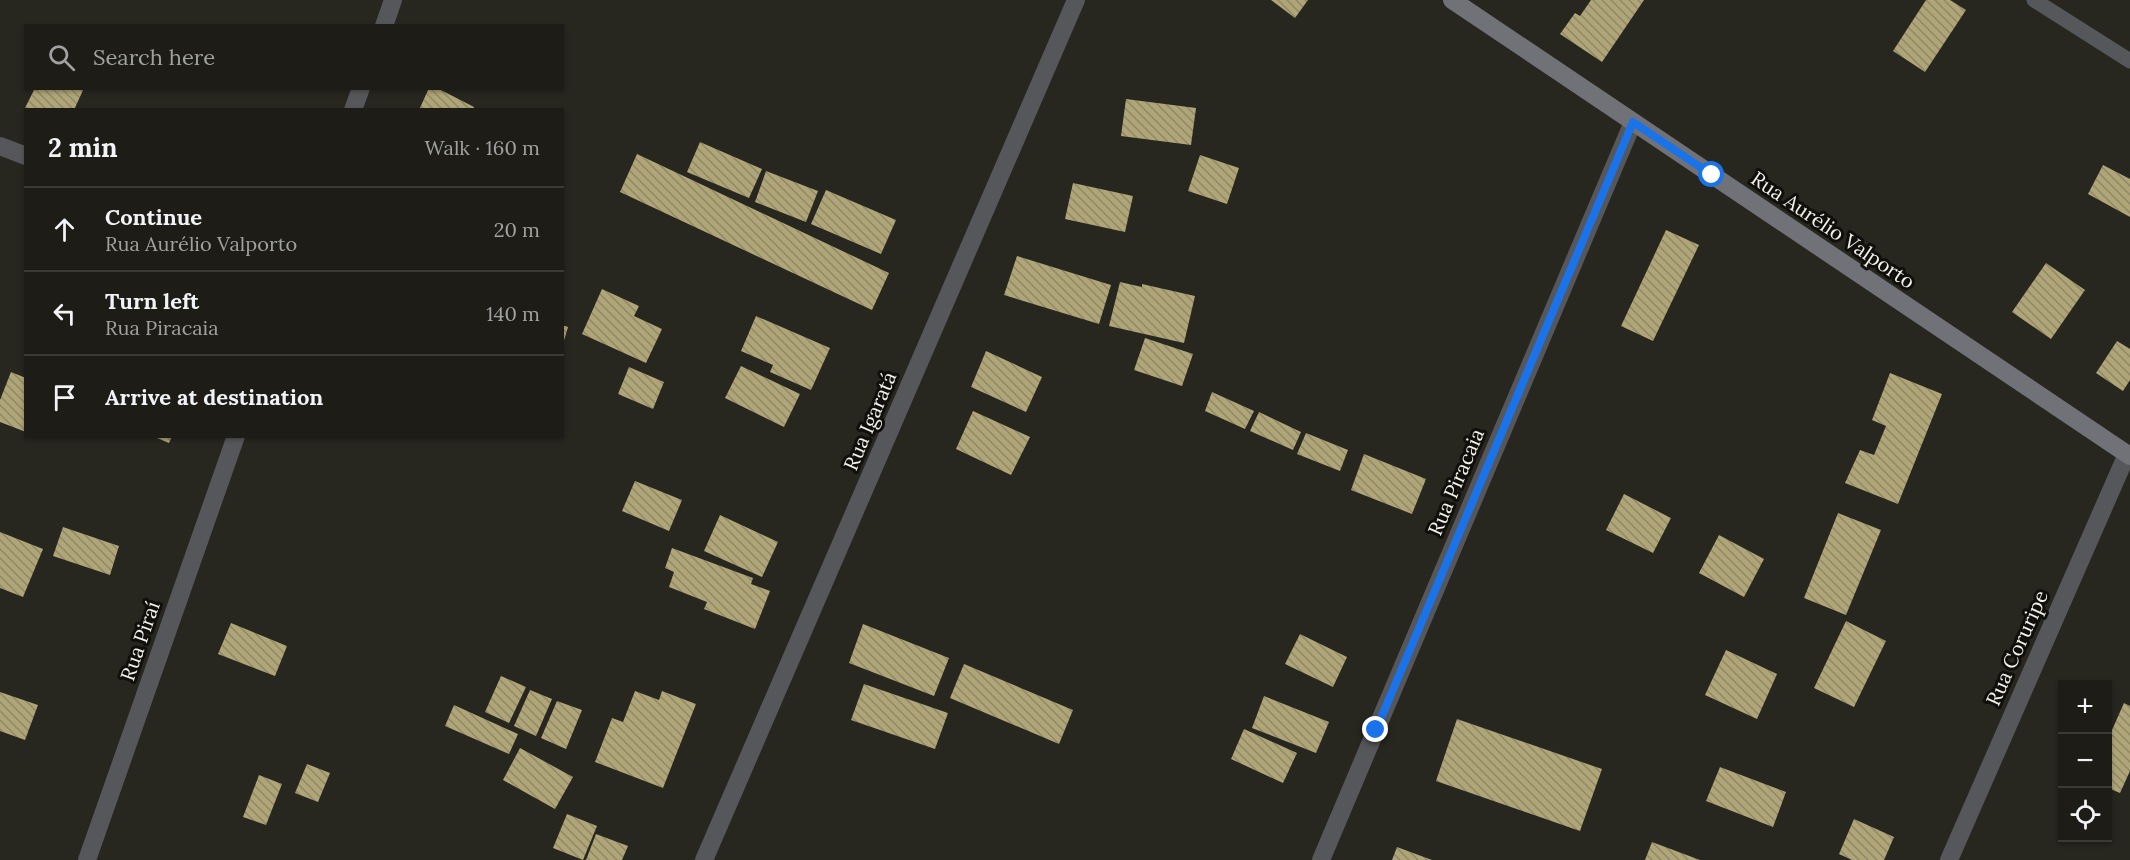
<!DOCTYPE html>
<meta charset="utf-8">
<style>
body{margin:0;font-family:Lora,serif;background:#2a2924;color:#f1f3f6}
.controls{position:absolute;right:18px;bottom:18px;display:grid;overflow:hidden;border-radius:0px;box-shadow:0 2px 4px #0004}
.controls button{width:54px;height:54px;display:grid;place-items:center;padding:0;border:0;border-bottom:2px solid #3b3a36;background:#1d1c17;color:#f1f3f6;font:30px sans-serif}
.stop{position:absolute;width:18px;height:18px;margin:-14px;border:4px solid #1a73e8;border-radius:50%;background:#fff}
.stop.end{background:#1a73e8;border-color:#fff;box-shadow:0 2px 6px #0008}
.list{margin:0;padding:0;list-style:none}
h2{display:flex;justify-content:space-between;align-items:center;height:78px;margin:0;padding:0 24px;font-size:26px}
h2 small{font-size:20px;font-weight:400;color:#a0a1a1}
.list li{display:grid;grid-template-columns:39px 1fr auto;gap:18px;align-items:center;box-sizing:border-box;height:84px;padding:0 24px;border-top:2px solid #3b3a36}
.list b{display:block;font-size:22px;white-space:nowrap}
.list p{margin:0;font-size:20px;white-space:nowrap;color:#a0a1a1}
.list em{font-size:20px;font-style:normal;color:#a0a1a1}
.icon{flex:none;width:33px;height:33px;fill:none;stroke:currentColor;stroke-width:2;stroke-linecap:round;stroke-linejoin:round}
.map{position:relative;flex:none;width:2130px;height:860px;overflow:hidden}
.search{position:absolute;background:#1d1c17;box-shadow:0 2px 4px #0004;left:24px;top:24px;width:540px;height:66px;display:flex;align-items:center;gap:15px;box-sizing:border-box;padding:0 21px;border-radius:0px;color:#a0a1a1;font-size:22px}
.panel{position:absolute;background:#1d1c17;box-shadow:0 2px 4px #0004;left:24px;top:108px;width:540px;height:330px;border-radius:0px}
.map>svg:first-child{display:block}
</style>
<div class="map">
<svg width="2130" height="860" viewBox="0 0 2130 860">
<defs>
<pattern id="building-back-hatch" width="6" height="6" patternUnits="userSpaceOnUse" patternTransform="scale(1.5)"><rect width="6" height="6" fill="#afa577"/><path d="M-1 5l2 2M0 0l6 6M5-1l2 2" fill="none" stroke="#908969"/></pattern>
</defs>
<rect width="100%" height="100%" fill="#27261f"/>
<g fill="url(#building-back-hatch)">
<polygon points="1271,0 1308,0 1295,18"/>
<polygon points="1591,0 1644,0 1602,62 1560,34 1575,13 1580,16"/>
<polygon points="1926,0 1950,0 1966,10 1925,72 1893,51"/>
<polygon points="35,88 84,88 74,110 28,110 25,108"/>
<polygon points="429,88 437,88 474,107 473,110 419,110"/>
<polygon points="1126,99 1196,108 1191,145 1121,136"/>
<polygon points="700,142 762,169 749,198 687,172"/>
<polygon points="637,154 889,273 872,310 620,192"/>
<polygon points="1200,155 1239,168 1227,204 1188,191"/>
<polygon points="2103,165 2130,179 2130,217 2088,194"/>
<polygon points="766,171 818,191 806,222 755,202"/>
<polygon points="1073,183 1133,196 1125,232 1065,219"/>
<polygon points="826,190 896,220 881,254 811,224"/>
<polygon points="1666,230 1699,245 1653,341 1621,326"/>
<polygon points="1017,256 1111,285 1099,324 1004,295"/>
<polygon points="2046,263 2085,290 2051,339 2012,312"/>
<polygon points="1120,282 1142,287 1142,284 1195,296 1184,343 1109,326"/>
<polygon points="602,289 639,306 634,316 662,329 646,363 582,334"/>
<polygon points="756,316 830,348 811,390 770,372 773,365 741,351"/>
<polygon points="562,325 568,327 563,344 562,344"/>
<polygon points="1145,338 1193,354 1182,386 1134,370"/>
<polygon points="2117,341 2130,349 2130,380 2123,391 2096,373"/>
<polygon points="986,351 1042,377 1026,412 971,387"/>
<polygon points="741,366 800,394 784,427 725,398"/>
<polygon points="629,367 664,382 653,409 618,394"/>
<polygon points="11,372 26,378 26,432 0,422 0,400"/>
<polygon points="1890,373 1942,394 1898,504 1845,483 1860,450 1874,455 1886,426 1872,420"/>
<polygon points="1212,392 1254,411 1245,429 1205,411"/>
<polygon points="973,411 1030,437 1011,475 956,449"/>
<polygon points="1259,412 1301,432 1293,450 1250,431"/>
<polygon points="1306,433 1348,450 1340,471 1297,454"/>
<polygon points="152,436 172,436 169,443"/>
<polygon points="1364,454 1426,479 1412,514 1351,490"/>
<polygon points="635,481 682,500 669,531 622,511"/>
<polygon points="1624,494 1671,518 1653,553 1606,530"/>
<polygon points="1838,513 1881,530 1846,615 1804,598"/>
<polygon points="720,515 778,542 762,577 704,551"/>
<polygon points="63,527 119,546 110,575 53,556"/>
<polygon points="0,532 43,549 23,597 0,588"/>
<polygon points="1719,535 1764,559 1744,597 1699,573"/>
<polygon points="672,548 753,578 751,584 770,591 755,629 704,609 707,602 669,587 674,572 665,568"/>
<polygon points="1846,621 1886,641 1854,707 1814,688"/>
<polygon points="231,623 287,646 275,676 218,654"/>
<polygon points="863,624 949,658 934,696 849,663"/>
<polygon points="1300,634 1347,657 1333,687 1285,664"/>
<polygon points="1726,650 1777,674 1757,719 1705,695"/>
<polygon points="964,664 1073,710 1059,744 950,698"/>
<polygon points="501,676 526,687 509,723 485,712"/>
<polygon points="864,684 948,713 935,749 851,720"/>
<polygon points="530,690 552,699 536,736 514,726"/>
<polygon points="635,691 659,700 662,691 696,704 663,788 595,762 612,718 623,722"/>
<polygon points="0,692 38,705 25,740 0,731"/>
<polygon points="1264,696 1329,722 1316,753 1252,728"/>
<polygon points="557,701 582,710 566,749 541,738"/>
<polygon points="2124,703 2130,706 2130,771 2120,793 2108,788 2108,739"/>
<polygon points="454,705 518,734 509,754 445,726"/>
<polygon points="1457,719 1602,769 1580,831 1436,781"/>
<polygon points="1244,729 1297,753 1283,783 1231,759"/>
<polygon points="520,748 573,777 555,809 503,780"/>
<polygon points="307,764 330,773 318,802 295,793"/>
<polygon points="1720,767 1786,792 1773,827 1706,801"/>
<polygon points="259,775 282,784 266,825 243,817"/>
<polygon points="567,814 597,826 583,860 553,848"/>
<polygon points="1854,819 1894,837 1884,860 1852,860 1839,854"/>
<polygon points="596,834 628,846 622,860 586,860"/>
<polygon points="1652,842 1700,860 1645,860"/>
<polygon points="1397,847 1432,860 1392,860"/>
</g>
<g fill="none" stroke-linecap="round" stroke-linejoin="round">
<polyline stroke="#56575a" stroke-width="15" points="2034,0 2130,61"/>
<g stroke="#56575a" stroke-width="18">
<polyline points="384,26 393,0"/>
<polyline points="353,110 361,88"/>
<polyline points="0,146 26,156"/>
<polyline points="87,860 236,436"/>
<polyline points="704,860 1076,0"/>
<polyline points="1321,860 1633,122"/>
<polyline points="1949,860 2127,454"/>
</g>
<polyline stroke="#717277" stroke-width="18" points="1452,0 2130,456"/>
</g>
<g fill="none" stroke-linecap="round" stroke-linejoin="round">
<polyline stroke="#1a73e8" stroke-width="8" points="1376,730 1633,122 1712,175"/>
</g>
<g text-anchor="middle" stroke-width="6" stroke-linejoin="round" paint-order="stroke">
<g font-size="20" fill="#f2f1ec" stroke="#100f0c">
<text transform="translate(1833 230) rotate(34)" y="7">Rua Aurélio Valporto</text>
<text transform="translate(870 421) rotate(-67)" y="7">Rua Igaratá</text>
<text transform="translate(1456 482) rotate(-67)" y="7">Rua Piracaia</text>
<text transform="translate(140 641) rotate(-71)" y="7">Rua Piraí</text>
<text transform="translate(2017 648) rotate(-66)" y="7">Rua Coruripe</text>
</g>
</g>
</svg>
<div class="controls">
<button>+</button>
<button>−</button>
<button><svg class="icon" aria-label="locate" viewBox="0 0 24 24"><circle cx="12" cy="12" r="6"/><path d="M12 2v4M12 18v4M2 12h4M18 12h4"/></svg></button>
</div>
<div class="stop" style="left:1712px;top:175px"></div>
<div class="stop end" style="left:1376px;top:730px"></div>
<div class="search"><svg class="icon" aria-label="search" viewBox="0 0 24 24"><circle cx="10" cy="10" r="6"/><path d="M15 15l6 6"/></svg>Search here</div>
<section class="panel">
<h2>2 min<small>Walk · 160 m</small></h2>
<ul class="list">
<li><svg class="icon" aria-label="ahead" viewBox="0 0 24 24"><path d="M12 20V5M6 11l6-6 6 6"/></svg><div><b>Continue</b><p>Rua Aurélio Valporto</p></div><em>20 m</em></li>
<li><svg class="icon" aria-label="left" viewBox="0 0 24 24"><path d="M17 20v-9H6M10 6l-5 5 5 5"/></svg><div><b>Turn left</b><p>Rua Piracaia</p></div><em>140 m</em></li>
<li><svg class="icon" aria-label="arrive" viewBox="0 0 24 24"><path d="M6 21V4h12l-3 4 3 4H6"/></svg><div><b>Arrive at destination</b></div></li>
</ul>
</section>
</div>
